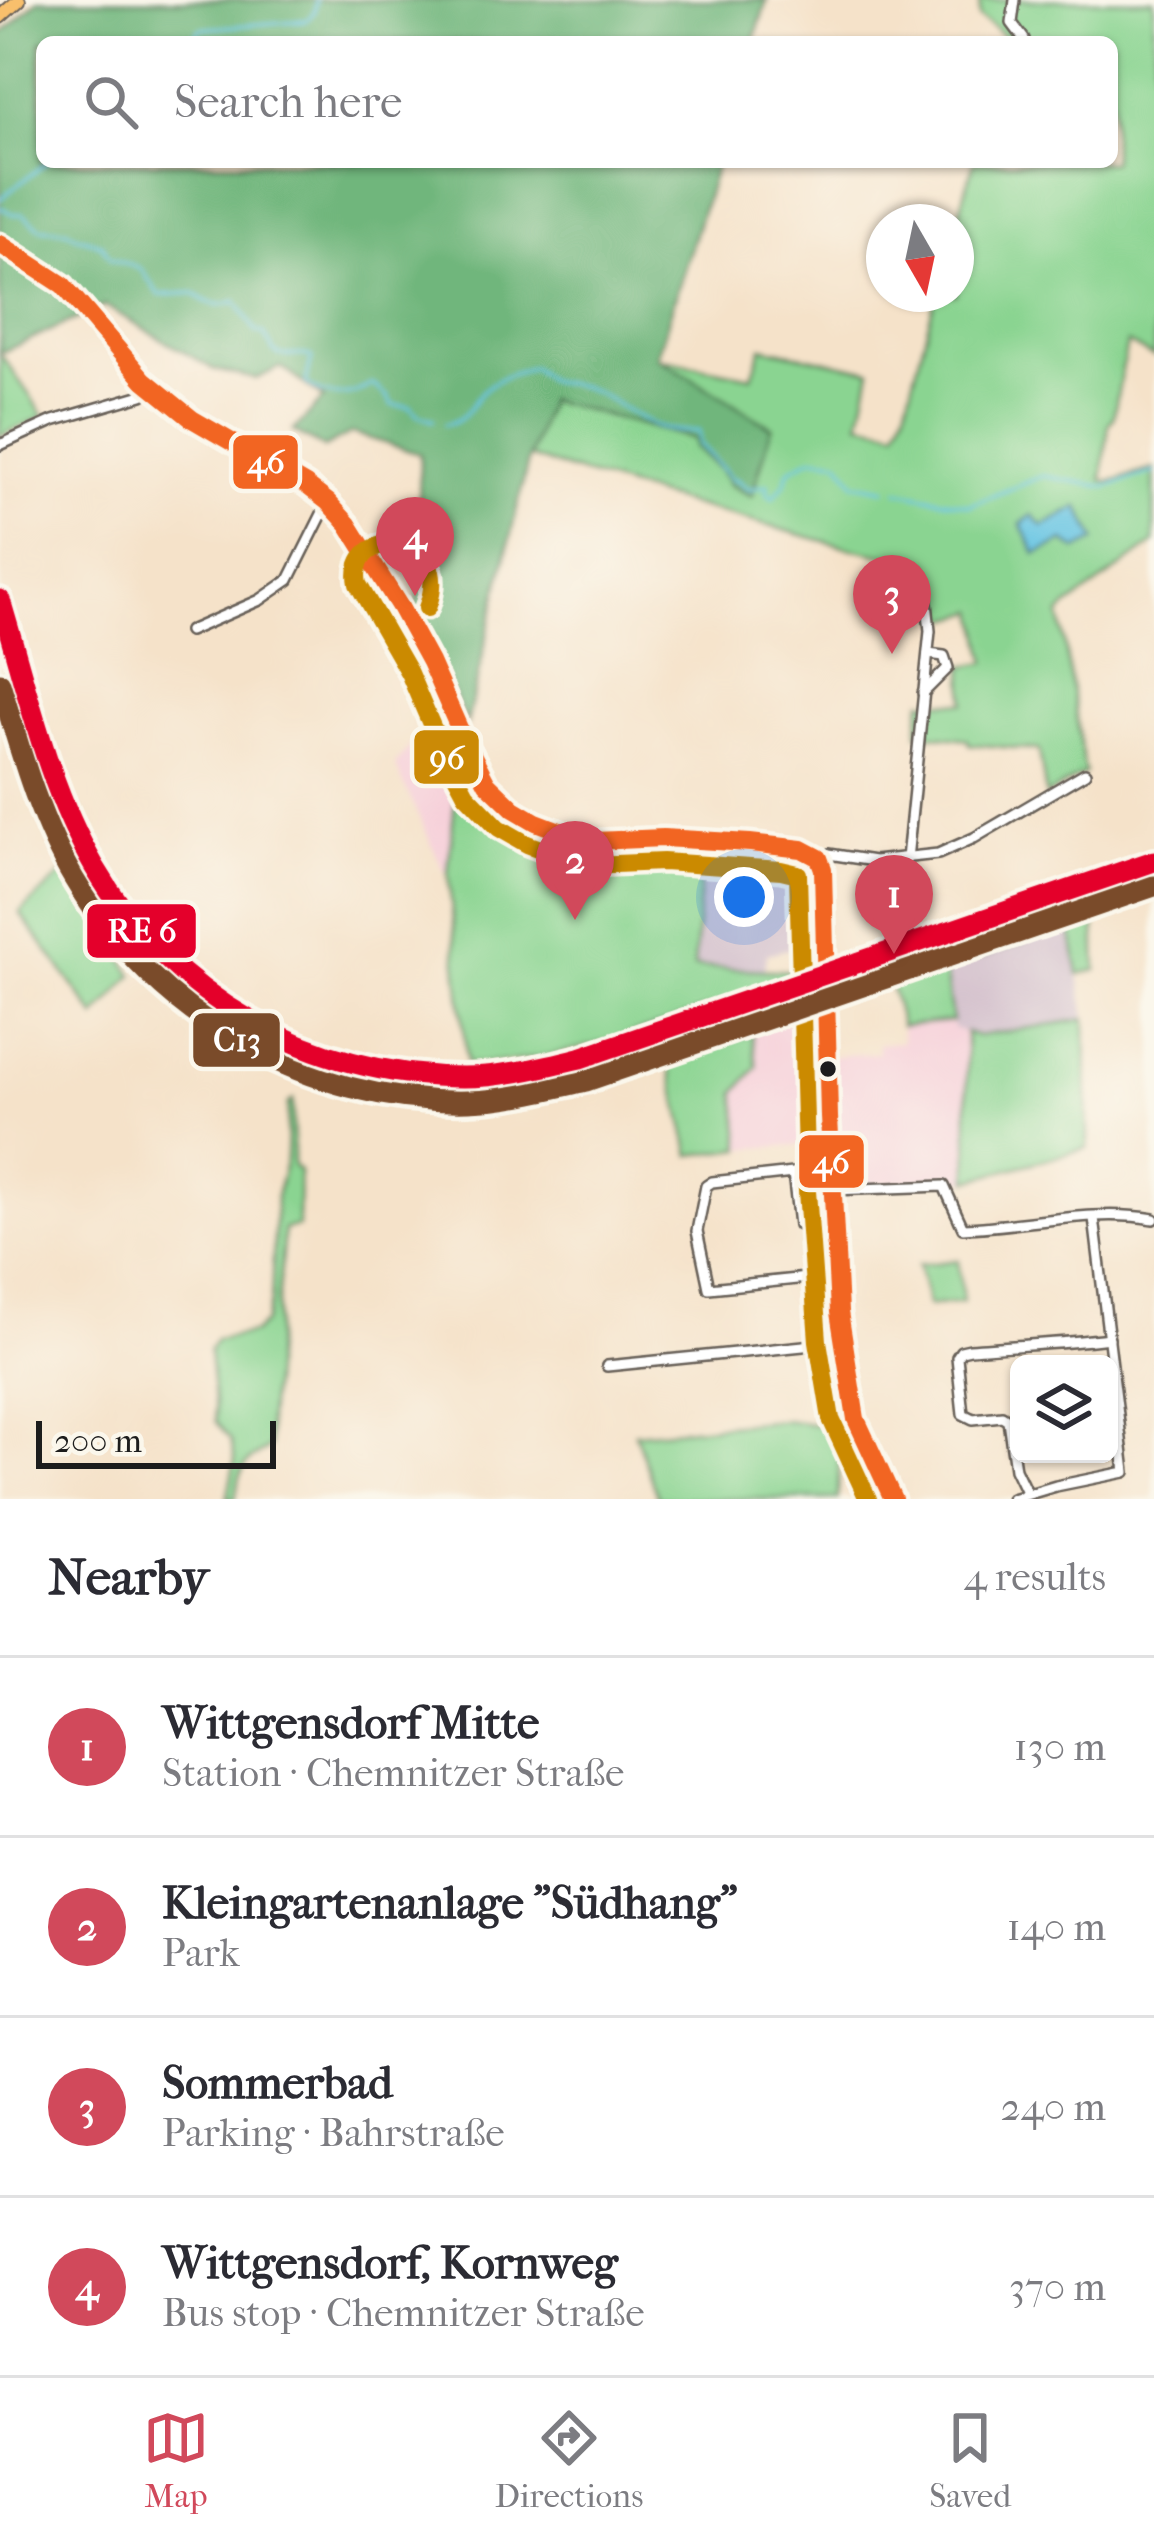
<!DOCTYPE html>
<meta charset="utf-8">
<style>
body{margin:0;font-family:"IM FELL French Canon",serif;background:#f7f7f7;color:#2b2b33}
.controls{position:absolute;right:36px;bottom:36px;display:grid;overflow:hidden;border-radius:18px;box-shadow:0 3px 9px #0004}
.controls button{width:108px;height:108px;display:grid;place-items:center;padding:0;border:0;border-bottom:3px solid #e1e1e2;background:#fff;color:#2b2b33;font:60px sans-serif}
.compass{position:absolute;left:866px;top:204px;width:108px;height:108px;border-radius:50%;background:#fff;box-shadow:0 3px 9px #0004;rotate:171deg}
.scale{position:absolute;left:36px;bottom:30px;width:240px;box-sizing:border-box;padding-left:12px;border:6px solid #1c1c1c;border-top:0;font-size:33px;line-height:42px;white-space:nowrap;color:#1c1c1c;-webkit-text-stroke:9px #fbf7ec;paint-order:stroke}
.you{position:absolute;left:744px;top:897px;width:42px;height:42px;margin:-30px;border:9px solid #fff;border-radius:50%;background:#1a73e8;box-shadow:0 0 0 18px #1a73e833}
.badge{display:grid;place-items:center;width:78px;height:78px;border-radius:50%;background:#d1495b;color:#fff;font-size:39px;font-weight:700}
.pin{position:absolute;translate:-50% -99px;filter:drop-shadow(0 3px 6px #0008)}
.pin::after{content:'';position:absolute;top:63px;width:42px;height:36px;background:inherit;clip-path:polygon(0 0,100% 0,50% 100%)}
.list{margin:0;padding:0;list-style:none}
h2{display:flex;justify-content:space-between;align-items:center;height:156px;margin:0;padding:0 48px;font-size:51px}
h2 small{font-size:39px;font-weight:400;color:#7c7c81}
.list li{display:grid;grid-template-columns:78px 1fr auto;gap:36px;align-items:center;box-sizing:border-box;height:180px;padding:0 48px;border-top:3px solid #e1e1e2}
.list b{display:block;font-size:45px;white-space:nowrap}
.list p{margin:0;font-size:39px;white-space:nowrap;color:#7c7c81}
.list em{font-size:39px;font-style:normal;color:#7c7c81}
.icon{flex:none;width:66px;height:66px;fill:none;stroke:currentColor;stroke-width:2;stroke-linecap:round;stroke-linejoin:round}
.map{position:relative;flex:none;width:1154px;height:1499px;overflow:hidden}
.search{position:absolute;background:#fff;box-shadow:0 3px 9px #0004;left:36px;right:36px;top:36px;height:132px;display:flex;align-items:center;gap:30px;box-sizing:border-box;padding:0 42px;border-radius:18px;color:#7c7c81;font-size:45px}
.sheet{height:876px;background:#fff}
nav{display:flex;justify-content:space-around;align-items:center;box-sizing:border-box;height:168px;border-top:3px solid #e1e1e2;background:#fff;font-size:33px;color:#7c7c81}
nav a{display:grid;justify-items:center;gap:6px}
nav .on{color:#d1495b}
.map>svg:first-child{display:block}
</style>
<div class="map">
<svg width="1154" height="1499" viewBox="0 0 1154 1499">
<rect width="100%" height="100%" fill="#fbf7ec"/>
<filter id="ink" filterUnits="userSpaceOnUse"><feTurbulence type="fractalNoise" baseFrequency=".00833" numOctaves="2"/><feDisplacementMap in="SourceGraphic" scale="24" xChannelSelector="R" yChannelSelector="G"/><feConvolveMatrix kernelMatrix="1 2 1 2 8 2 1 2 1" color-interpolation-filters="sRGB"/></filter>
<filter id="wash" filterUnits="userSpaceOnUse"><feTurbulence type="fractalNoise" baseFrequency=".004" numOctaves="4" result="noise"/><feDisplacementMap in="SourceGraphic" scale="48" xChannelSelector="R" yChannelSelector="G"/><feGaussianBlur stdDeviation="2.7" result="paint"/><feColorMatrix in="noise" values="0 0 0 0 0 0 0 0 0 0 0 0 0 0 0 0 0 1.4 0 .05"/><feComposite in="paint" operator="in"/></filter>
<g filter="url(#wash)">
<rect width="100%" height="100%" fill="#f5e2c9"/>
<g fill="#f6cfd9">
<polygon points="440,710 460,750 448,872 444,871 395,765"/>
<polygon points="819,1011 822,1057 878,1053 878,1044 902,1042 901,1026 952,1021 953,1028 966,1032 969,1180 843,1184 836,1180 833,1142 742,1149 736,1092 757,1066 752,1033"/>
</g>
<g fill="#d1bdcb">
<polygon points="702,856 796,864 810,897 806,945 766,954 764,970 694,967"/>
<polygon points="1071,924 1086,1019 978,1036 953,1028 945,971"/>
</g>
<g fill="#8ad491" stroke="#537856" stroke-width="3">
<path d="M980,0H1154V228H1150L1149,236L1154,237V357L1127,343L1113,419L1109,423L1102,480L1109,482L1154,469V543L1067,607L1060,615L1085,773L1046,796L1039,750L969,744L968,739L918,733L922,701L965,703L964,666L987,662L977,611L943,621L935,605L928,562C868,555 813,538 754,522C679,502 604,481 529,457L548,400L696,439L695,448L720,470L730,485L772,427L657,358L752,376L762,347L871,370L860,422L897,430L906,409L936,294H956V223L974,162H1112V42H1027L1006,37L979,17Z"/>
<polygon points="0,353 44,416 0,436"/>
<path d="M460,750L498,806L548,835L574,844L606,846L657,842L703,845L694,967L793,971L794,979C688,1012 579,1063 467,1064L448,872Z"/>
<path d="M716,845C746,847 811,840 818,878L819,945H806L810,897L794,890L795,865L716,857L712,852Z"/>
<polygon points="68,869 133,975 96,1017 20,913"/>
<polygon points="1094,901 1097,970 1079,974 1070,925 945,970 952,1021 901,1026 886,967"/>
<polygon points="1086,1019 1088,1148 969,1180 966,1032 978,1036"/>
<polygon points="752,1033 757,1067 736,1092 742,1149 691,1155 669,1064"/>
<path d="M293,1100V1166L299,1171L298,1227L284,1229L268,1419L270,1447C240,1465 243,1465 235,1499H227L235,1460L231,1441L216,1422L209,1351L215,1340L253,1333L265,1322L271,1302L276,1197L286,1159L288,1104Z"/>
<polygon points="958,1260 963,1302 928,1306 918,1265"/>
<polygon points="784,1420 840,1428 838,1499 658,1499 635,1433"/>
</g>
<polygon fill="#6fb67b" stroke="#46694c" stroke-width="3" points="38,0 767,0 754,42 42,42 42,162 717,162 657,357 772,427 752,496 730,485 720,470 695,447 695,439 548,400 529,457 467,723 413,611 426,566 412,536 419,494 420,454 352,433 324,448 293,431 324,398 281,367 256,379 215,370 105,306 0,353 0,36"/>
<polygon fill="#65c4e3" stroke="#407080" stroke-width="3" points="1079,507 1096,540 1077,550 1065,541 1036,554 1021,524 1032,515 1043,526"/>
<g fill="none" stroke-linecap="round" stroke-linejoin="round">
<g stroke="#65c4e3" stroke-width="3">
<polyline points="190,42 200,29 307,20 314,12 316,0"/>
<polyline points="0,199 47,162"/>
<path d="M0,207L13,214H23L41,228L67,230L76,236L102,244L110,258L141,269L159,295L194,293C208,304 218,308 236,301L256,332L264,334L274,352C286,360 300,351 312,357L306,383C324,399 351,399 372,384L388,397L392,405L411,407L417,414L434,420"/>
<path d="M445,424C470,421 470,400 487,387C498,377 519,372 532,367C555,390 557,379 583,387C614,397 638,424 670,430C679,432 689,431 699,431V444L732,480L736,479L748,489L768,485L767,493L773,498L786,482L789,470L813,457L839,460L855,483L886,489"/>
<polyline points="898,491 970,505 1043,476 1106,487 1154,472"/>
</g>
</g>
</g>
<g filter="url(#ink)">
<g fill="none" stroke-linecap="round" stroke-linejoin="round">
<defs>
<g id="minor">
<polyline points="1015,0 1012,23 1024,39"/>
<path d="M0,244L63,285L144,380L192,419L306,485L328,502L348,524L400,607L430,662L462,735L487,783L514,809L536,822L578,838L595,841L663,838L750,843L802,849L819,858L823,869C824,964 826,1058 830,1153C833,1237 836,1324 853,1407C860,1439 883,1468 893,1499"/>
<polyline points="0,445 53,421 142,395 153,388"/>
<polyline points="895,585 896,580 925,584 930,631 907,859"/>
<polyline points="189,631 260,600 289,580 328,502"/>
<polyline points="923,693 948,668 944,656 928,654"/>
<polyline points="819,858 829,854 874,861 938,854 974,838 1085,773"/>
<path d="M831,1190L944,1186L963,1228C1025,1226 1094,1208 1154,1219"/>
<polyline points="833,1222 799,1225 793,1173 712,1182 706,1186 697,1231 709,1288 836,1275"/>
<polyline points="607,1366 843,1342"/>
<path d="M1027,1494L1015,1469L1008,1420L1002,1416L973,1419L963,1414L957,1357L961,1351L970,1349C1017,1345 1063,1344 1109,1338"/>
<polyline points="1012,1499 1056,1486 1125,1472 1094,1218"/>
</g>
<polyline id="highway" points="0,17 19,0"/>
</defs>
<use href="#minor" stroke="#686159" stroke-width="14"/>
<use href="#highway" stroke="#686159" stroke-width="16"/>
<use href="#minor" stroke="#fff" stroke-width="9"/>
<use href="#highway" stroke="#f8bf6c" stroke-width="12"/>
<defs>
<polyline id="bus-1" points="0,244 63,285 144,380 192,419 306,485 328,502 348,524 400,607 430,662 462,735 487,783 514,809 536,822 578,838 595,841 663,838 750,843 802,849 819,858 823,869 829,1117 839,1312 856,1419 893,1499"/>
<path id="bus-2" d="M427,608C457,529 346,525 358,584L409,673L440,745L466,794L499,828L527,844L572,861L591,865L663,862L781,870L798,874L807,1191L818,1341L831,1419L868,1499"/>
</defs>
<use href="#bus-1" stroke="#fbf7ec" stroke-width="27"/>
<use href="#bus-2" stroke="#fbf7ec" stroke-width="27"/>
<use href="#bus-1" stroke="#f26522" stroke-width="18"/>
<use href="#bus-2" stroke="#cb8a06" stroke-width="18"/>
<defs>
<path id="rail-1" d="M0,600C27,688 47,785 94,866C170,997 312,1077 463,1077C503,1077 542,1067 580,1058L1154,861"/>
<path id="rail-2" d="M0,683C20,750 39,820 74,879C156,1017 308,1105 469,1101C508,1100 547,1090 586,1081L1154,886"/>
</defs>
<use href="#rail-1" stroke="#fbf7ec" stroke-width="30"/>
<use href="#rail-2" stroke="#fbf7ec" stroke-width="30"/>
<use href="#rail-1" stroke="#e4002b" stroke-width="21"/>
<use href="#rail-2" stroke="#7a4b2a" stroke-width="21"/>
</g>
</g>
<circle fill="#1c1c1c" stroke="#fbf7ec" stroke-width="4.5" cx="828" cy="1069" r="10"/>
<g stroke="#fbf7ec" stroke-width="4.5">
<rect x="231" y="433" width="69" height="58" rx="12" fill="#f26522"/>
<rect x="412" y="728" width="69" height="58" rx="12" fill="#cb8a06"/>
<rect x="85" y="902" width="113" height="58" rx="12" fill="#e4002b"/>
<rect x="191" y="1011" width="91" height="58" rx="12" fill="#7a4b2a"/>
<rect x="797" y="1133" width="69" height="57" rx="12" fill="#f26522"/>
</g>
<g font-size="33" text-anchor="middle" font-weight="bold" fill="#fff">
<text x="266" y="473">46</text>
<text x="447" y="769">96</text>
<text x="142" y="942">RE 6</text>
<text x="237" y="1051">C13</text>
<text x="831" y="1173">46</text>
</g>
</svg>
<div class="controls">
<button><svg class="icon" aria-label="layers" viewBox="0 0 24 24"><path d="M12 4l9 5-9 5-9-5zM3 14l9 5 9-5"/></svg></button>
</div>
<svg class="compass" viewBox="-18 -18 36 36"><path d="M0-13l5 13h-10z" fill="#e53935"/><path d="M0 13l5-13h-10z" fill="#7c7c81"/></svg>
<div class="scale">200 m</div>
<div class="you"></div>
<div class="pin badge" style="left:894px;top:954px">1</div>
<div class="pin badge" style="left:575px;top:920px">2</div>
<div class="pin badge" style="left:892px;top:654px">3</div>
<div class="pin badge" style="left:415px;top:596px">4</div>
<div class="search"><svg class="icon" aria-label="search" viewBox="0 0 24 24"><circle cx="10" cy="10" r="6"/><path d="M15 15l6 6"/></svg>Search here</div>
</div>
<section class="sheet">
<h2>Nearby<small>4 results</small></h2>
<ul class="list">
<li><span class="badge">1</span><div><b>Wittgensdorf Mitte</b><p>Station · Chemnitzer Straße</p></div><em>130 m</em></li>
<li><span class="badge">2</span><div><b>Kleingartenanlage &quot;Südhang&quot;</b><p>Park</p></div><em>140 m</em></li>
<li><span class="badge">3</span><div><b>Sommerbad</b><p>Parking · Bahrstraße</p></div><em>240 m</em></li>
<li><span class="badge">4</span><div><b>Wittgensdorf, Kornweg</b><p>Bus stop · Chemnitzer Straße</p></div><em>370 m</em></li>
</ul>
</section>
<nav>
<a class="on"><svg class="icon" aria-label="map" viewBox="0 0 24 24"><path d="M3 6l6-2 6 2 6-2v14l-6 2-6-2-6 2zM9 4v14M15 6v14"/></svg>Map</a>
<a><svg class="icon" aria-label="directions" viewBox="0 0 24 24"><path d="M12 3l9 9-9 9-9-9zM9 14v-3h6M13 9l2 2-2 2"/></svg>Directions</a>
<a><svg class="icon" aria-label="saved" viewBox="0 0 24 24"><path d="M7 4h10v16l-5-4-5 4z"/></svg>Saved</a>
</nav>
